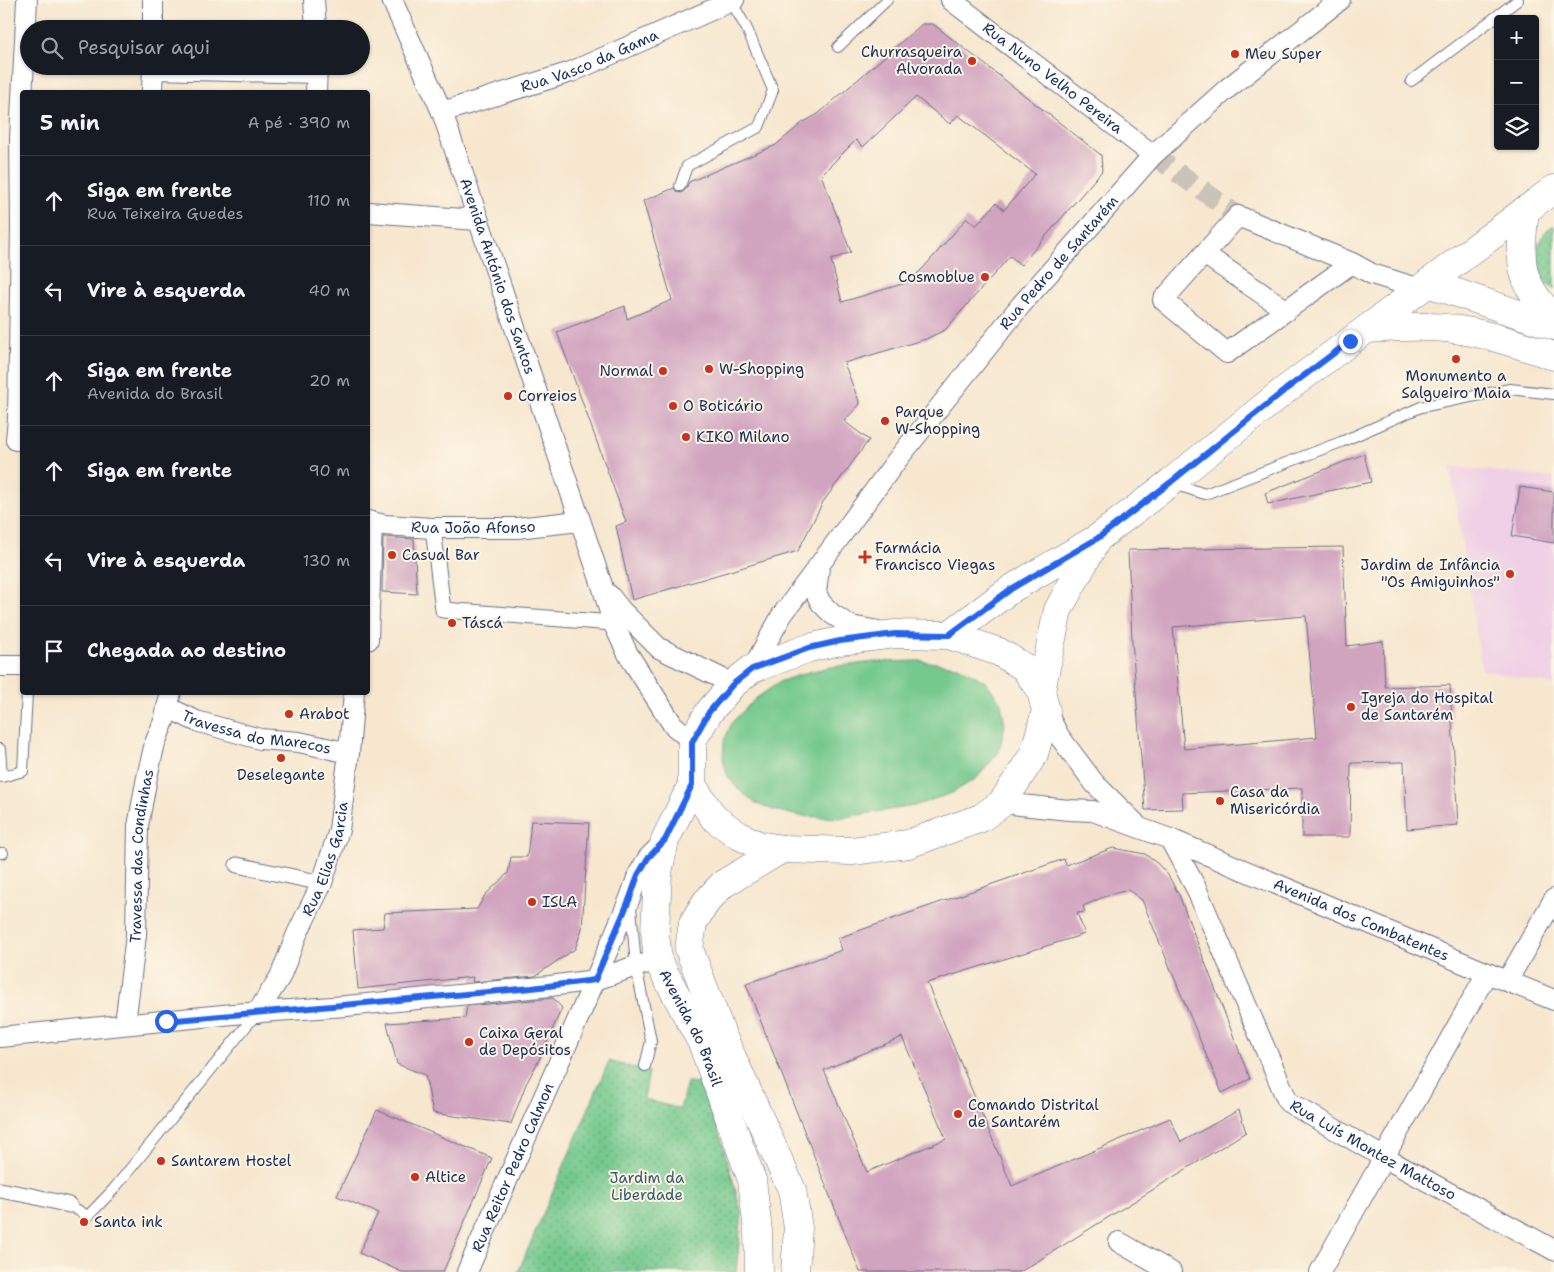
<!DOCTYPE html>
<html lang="pt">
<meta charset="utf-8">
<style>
body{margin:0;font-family:"Shantell Sans",sans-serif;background:#242831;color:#f1f3f6}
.controls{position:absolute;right:15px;top:15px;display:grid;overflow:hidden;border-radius:5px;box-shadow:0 1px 4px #0004}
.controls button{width:45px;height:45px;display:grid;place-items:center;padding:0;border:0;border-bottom:1px solid #363941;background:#171b24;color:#f1f3f6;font:25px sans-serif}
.stop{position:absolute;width:15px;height:15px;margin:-11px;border:4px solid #2563eb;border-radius:50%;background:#fff}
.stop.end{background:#2563eb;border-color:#fff;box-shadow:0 1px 5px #0008}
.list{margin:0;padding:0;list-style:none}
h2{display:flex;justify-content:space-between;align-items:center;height:65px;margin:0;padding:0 20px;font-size:21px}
h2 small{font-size:16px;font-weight:400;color:#9ea1a6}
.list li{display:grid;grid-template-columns:32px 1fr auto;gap:15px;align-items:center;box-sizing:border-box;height:90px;padding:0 20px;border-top:1px solid #363941}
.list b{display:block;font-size:19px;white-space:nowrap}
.list p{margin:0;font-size:16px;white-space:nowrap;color:#9ea1a6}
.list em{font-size:16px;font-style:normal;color:#9ea1a6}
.icon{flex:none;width:28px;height:28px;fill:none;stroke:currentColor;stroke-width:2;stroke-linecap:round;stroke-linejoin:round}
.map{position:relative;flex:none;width:1554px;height:1272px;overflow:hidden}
.search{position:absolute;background:#171b24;box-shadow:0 1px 4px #0004;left:20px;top:20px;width:350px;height:55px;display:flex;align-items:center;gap:12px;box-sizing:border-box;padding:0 18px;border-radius:28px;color:#9ea1a6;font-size:19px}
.panel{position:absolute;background:#171b24;box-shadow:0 1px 4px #0004;left:20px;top:90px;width:350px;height:605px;border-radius:5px}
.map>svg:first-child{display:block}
</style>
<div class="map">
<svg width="1554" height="1272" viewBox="0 0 1554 1272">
<defs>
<pattern id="park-dots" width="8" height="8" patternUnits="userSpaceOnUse" patternTransform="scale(1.25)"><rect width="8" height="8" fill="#74c98d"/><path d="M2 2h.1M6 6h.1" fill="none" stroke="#5ea476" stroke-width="1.8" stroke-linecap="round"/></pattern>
</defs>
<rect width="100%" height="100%" fill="#fcf5e5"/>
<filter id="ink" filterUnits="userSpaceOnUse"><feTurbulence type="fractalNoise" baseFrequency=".02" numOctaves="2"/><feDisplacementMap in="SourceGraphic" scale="10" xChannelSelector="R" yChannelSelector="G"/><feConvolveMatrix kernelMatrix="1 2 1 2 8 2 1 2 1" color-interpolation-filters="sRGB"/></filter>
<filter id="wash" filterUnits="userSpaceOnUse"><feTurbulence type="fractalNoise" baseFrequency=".0096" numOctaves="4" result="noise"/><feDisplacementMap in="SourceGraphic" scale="20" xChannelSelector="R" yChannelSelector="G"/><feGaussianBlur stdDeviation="1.12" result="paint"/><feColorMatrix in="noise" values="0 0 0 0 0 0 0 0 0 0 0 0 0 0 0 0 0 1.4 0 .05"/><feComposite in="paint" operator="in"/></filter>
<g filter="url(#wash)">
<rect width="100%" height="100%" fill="#f7e7cf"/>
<polygon fill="#efd0e6" points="1450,466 1554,478 1554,685 1482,670"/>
<polygon fill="#74c98d" stroke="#487c76" points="922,661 958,666 986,682 1001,703 1005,725 999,752 977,778 952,793 914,806 839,818 800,816 773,810 755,803 737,788 727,775 723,759 724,741 732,722 755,699 781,681 808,672 831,667 875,662"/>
<g fill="url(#park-dots)" stroke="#487c76">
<polygon points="1554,226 1554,290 1540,277 1536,251 1545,232"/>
<polygon points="609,1061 649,1072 644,1099 680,1109 687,1082 700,1083 721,1138 742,1214 736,1272 518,1272"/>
</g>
<g id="blocks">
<g fill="#d0a3bf" fill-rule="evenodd">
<path d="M922,24H933L1101,155L1102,171L1021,265L1010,256L945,330L926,339L844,363L860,404L844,421L869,440L823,502L798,551L632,600L616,526L626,522L557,332L625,306L627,319L672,300L643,201L674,188L677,192L682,193L686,189L689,182L776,145L802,123L818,114ZM916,97L950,124L958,115L1035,174L1004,210L996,203L976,226L967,218L925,266L909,282L842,302L831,260L851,252L821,175L856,140L863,147Z"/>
<polygon points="1364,454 1371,482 1268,504 1265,493"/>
<polygon points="1520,487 1554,492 1554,543 1512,536"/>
<polygon points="383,537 414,539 417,594 382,592"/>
<path d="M1343,547L1347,646L1383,641L1385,687L1450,685L1458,825L1407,829L1404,762L1351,763L1350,837H1302V788L1182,793L1183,809L1145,810L1132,641L1128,550ZM1306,616L1317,737L1184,749L1173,627Z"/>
<polygon points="531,821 589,823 582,929 575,949 535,976 472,982 473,977 358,989 353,930 383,928 385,913 477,909 485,895 508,873 511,857 527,857"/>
<path d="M1113,848L1145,854L1158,864L1168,875L1179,895L1250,1079L1222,1093L1142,900L1128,890L1108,895L1083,906L1085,912L1077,913L1085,934L927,983L1012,1186L1170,1118L1181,1142L1239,1110L1246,1132L1020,1272H860L746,984L842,950L838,938L1064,859L1066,865ZM902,1037L946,1139L867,1172L824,1070Z"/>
<polygon points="553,998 562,1008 538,1062 526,1084 511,1124 433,1113 425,1075 397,1064 387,1023 465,1018 467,1006"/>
<polygon points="377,1110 492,1158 443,1272 402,1272 359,1253 378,1213 337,1196"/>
</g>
</g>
</g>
<g filter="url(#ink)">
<use href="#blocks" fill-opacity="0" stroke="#686f86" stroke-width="1"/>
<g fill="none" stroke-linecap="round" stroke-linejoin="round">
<polyline stroke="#cbc2b8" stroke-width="20" stroke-dasharray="20 10" stroke-linecap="butt" points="1153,155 1238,216"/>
<defs>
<g id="service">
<polyline points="838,47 887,0"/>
<polyline points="1411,81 1518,0"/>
<polyline points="680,186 687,166 759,127 773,90 747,29 731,1"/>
<polyline points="1174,484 1205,494 1341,442 1421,407 1510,389 1554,394"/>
<polyline points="0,749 2,777 23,771 27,692"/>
<polyline points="0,853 3,853"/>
<polyline points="631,907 636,966 651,1041 645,1066"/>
<polyline points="69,1205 88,1216 113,1190 257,1013"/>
</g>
<g id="pedestrian">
<polyline points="433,528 443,610 613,623"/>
<polyline points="237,865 322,883"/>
<polyline points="0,1190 32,1196 69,1205"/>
</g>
<g id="minor">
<polyline points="153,0 153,29"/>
<polyline points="314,0 316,29"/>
<path id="s1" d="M392,0L442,112L602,585L613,623L628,654L673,725L692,741"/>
<path id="s2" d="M951,0L1153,155"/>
<polyline points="153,69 317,73"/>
<polyline points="152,92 153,66"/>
<polyline points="316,92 317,66"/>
<path id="s3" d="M442,112L571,72L734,0"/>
<polyline points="368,212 477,220"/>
<polyline points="1204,254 1286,310"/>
<polyline points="1352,263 1227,353 1163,300 1238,216 1352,263 1372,274 1420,289"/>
<polyline points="16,440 18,419 21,227 20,138 27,0"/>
<path id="s4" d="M368,521L384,525L433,528H517L579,521"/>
<polyline points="819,567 816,593 821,603 832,614 851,626 878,631"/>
<polyline points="609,595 621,610 659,648 733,684"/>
<polyline points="368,640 372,522"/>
<polyline points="0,666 22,666"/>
<path id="s5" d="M752,669L782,615L843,533L897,460L1021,305L1153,155L1228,88L1340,0"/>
<path id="s6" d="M167,707L196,721L260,739L299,742L349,753"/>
<polyline points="1046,711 1059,736 1095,784 1135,823"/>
<path id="s7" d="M1002,803L1069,810L1093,811L1170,839L1487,973L1554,1000"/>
<path id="s8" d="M1170,839L1196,888L1288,1102L1383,1157L1554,1250"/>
<polyline points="1507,981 1554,899"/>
<path id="s9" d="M257,1013L280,977L297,934L322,883L339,830L349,753L354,692"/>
<path id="s10" d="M125,1024L136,935L138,826L147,777L155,743L164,721L171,692"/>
<polyline points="0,1037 233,1014 346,1006 550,986 595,980 636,966 658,961"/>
<polyline points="1119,1242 1171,1272"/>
<path id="s11" d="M467,1272L595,980L630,898L638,875L648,858L664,842"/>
<polyline points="1320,1272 1487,973"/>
</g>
<g id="primary">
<path d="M1525,210C1520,258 1515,281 1554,317"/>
<polyline points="1428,283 1554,326"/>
<path d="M1367,329C1398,327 1430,325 1460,330C1492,335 1523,346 1554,356"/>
<polygon points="895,634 949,635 999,652 1024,667 1041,691 1046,711 1034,754 1002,803 981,818 908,844 852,851 782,849 758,845 738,835 714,818 692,785 692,741 709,712 733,684 752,669 809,648 840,641"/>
<polyline points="949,635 1011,589 1098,538 1171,482 1285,390 1554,189"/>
<polyline points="1041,691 1058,610 1097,539"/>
<path id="s12" d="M692,785L665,840L658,872L655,932L658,961L702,1043L752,1180L758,1231L759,1272"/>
<polyline points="782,849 723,884 706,902 693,923 689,949 722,1035 792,1190 798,1228 795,1272"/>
</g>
</defs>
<use href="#service" stroke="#686f86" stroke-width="12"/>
<use href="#pedestrian" stroke="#686f86" stroke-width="17"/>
<use href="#minor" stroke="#686f86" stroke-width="22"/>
<use href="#primary" stroke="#686f86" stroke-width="29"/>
<use href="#service" stroke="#fff" stroke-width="10"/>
<use href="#pedestrian" stroke="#fff" stroke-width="15"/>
<use href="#minor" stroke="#fff" stroke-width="20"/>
<use href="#primary" stroke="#fff" stroke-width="28"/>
</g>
</g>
<g fill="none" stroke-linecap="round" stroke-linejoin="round" filter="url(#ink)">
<polyline stroke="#2563eb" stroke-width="6" points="166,1021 532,988 595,980 630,898 638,875 648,858 665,840 692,785 692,742 709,712 733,684 752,669 809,648 840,641 895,634 949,635 1011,589 1098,538 1171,482 1285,390 1350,341"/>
</g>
<g fill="#c8321e" stroke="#fcf5e5" stroke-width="2">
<circle cx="1235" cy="54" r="5"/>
<circle cx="972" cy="61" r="5"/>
<circle cx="985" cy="277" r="5"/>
<circle cx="1456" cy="359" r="5"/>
<circle cx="709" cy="369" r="5"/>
<circle cx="663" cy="371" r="5"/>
<circle cx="508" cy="396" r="5"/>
<circle cx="673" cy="406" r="5"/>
<circle cx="885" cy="421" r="5"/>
<circle cx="686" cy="437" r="5"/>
<circle cx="392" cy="555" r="5"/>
<path d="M862.5 549.5h5v5h5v5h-5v5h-5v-5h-5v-5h5z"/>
<circle cx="1510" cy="574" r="5"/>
<circle cx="452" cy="623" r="5"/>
<circle cx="1351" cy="707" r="5"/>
<circle cx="289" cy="714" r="5"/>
<circle cx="281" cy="758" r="5"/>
<circle cx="1220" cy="801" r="5"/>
<circle cx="532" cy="902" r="5"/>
<circle cx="469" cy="1042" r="5"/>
<circle cx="958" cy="1114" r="5"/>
<circle cx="161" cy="1161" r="5"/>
<circle cx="415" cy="1177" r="5"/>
<circle cx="84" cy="1222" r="5"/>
</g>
<g text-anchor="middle" stroke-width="4" stroke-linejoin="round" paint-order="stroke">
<g font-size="15" fill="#1b2f5e" stroke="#fcf5e5" text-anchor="start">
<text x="962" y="57" text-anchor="end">Churrasqueira<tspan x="962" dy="17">Alvorada</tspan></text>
<text x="1245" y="59">Meu Super</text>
<text x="975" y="282" text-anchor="end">Cosmoblue</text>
<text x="719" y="374">W-Shopping</text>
<text x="653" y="376" text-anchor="end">Normal</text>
<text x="1456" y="381" text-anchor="middle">Monumento a<tspan x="1456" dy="17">Salgueiro Maia</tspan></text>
<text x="518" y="401">Correios</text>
<text x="683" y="411">O Boticário</text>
<text x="895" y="417">Parque<tspan x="895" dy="17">W-Shopping</tspan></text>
<text x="696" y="442">KIKO Milano</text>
<text x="875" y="553">Farmácia<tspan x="875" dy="17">Francisco Viegas</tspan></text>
<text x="402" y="560">Casual Bar</text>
<text x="1500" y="570" text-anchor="end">Jardim de Infância<tspan x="1500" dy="17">"Os Amiguinhos"</tspan></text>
<text x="462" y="628">Táscá</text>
<text x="1361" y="703">Igreja do Hospital<tspan x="1361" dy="17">de Santarém</tspan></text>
<text x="299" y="719">Arabot</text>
<text x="281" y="780" text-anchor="middle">Deselegante</text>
<text x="1230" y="797">Casa da<tspan x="1230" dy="17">Misericórdia</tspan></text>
<text x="542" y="907">ISLA</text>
<text x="479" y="1038">Caixa Geral<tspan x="479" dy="17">de Depósitos</tspan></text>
<text x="968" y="1110">Comando Distrital<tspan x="968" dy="17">de Santarém</tspan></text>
<text x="171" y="1166">Santarem Hostel</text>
<text x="425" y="1182">Altice</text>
<text x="94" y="1227">Santa ink</text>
</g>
<g font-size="15" fill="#1b2f5e" stroke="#fcf5e5">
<text dy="5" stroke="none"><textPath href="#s3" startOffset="156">Rua Vasco da Gama</textPath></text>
<text dy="5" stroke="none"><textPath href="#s2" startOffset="128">Rua Nuno Velho Pereira</textPath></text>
<text dy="5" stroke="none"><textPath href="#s5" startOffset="510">Rua Pedro de Santarém</textPath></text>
<text dy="5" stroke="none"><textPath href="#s1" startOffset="296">Avenida António dos Santos</textPath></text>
<text dy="5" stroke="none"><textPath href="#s4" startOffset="106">Rua João Afonso</textPath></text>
<text dy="5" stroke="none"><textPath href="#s6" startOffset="94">Travessa do Marecos</textPath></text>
<text dy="5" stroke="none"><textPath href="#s10" startOffset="169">Travessa das Condinhas</textPath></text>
<text dy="5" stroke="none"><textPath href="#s9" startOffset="170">Rua Elias Garcia</textPath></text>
<text dy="5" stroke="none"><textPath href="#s7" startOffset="381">Avenida dos Combatentes</textPath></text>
<text dy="5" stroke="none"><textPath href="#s12" startOffset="258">Avenida do Brasil</textPath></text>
<text dy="5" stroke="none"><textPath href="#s8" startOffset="386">Rua Luís Montez Mattoso</textPath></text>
<text dy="5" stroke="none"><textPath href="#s11" startOffset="114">Rua Reitor Pedro Calmon</textPath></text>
</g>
<g font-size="15" fill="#365d6c" stroke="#fcf5e5">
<text x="647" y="1183">Jardim da<tspan x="647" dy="17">Liberdade</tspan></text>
</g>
</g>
</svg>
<div class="controls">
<button>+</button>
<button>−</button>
<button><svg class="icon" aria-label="layers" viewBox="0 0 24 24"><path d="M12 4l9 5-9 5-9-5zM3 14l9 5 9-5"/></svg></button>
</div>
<div class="stop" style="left:166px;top:1021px"></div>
<div class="stop end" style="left:1350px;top:341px"></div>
<div class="search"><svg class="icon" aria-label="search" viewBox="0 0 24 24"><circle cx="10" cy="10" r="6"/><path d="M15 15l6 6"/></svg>Pesquisar aqui</div>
<section class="panel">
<h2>5 min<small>A pé · 390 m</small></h2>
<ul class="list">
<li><svg class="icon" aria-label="ahead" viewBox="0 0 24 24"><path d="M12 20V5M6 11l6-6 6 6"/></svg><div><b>Siga em frente</b><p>Rua Teixeira Guedes</p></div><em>110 m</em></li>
<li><svg class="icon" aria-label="left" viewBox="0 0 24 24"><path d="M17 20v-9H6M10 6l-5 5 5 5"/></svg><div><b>Vire à esquerda</b></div><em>40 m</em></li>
<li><svg class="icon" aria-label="ahead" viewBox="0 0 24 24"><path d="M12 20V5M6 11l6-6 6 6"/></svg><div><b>Siga em frente</b><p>Avenida do Brasil</p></div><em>20 m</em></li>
<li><svg class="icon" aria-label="ahead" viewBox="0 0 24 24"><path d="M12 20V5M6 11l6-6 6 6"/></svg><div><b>Siga em frente</b></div><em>90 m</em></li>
<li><svg class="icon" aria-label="left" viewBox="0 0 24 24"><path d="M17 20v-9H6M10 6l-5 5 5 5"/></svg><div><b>Vire à esquerda</b></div><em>130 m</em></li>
<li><svg class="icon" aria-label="arrive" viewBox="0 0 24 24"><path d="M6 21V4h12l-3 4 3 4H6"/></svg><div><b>Chegada ao destino</b></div></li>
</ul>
</section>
</div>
